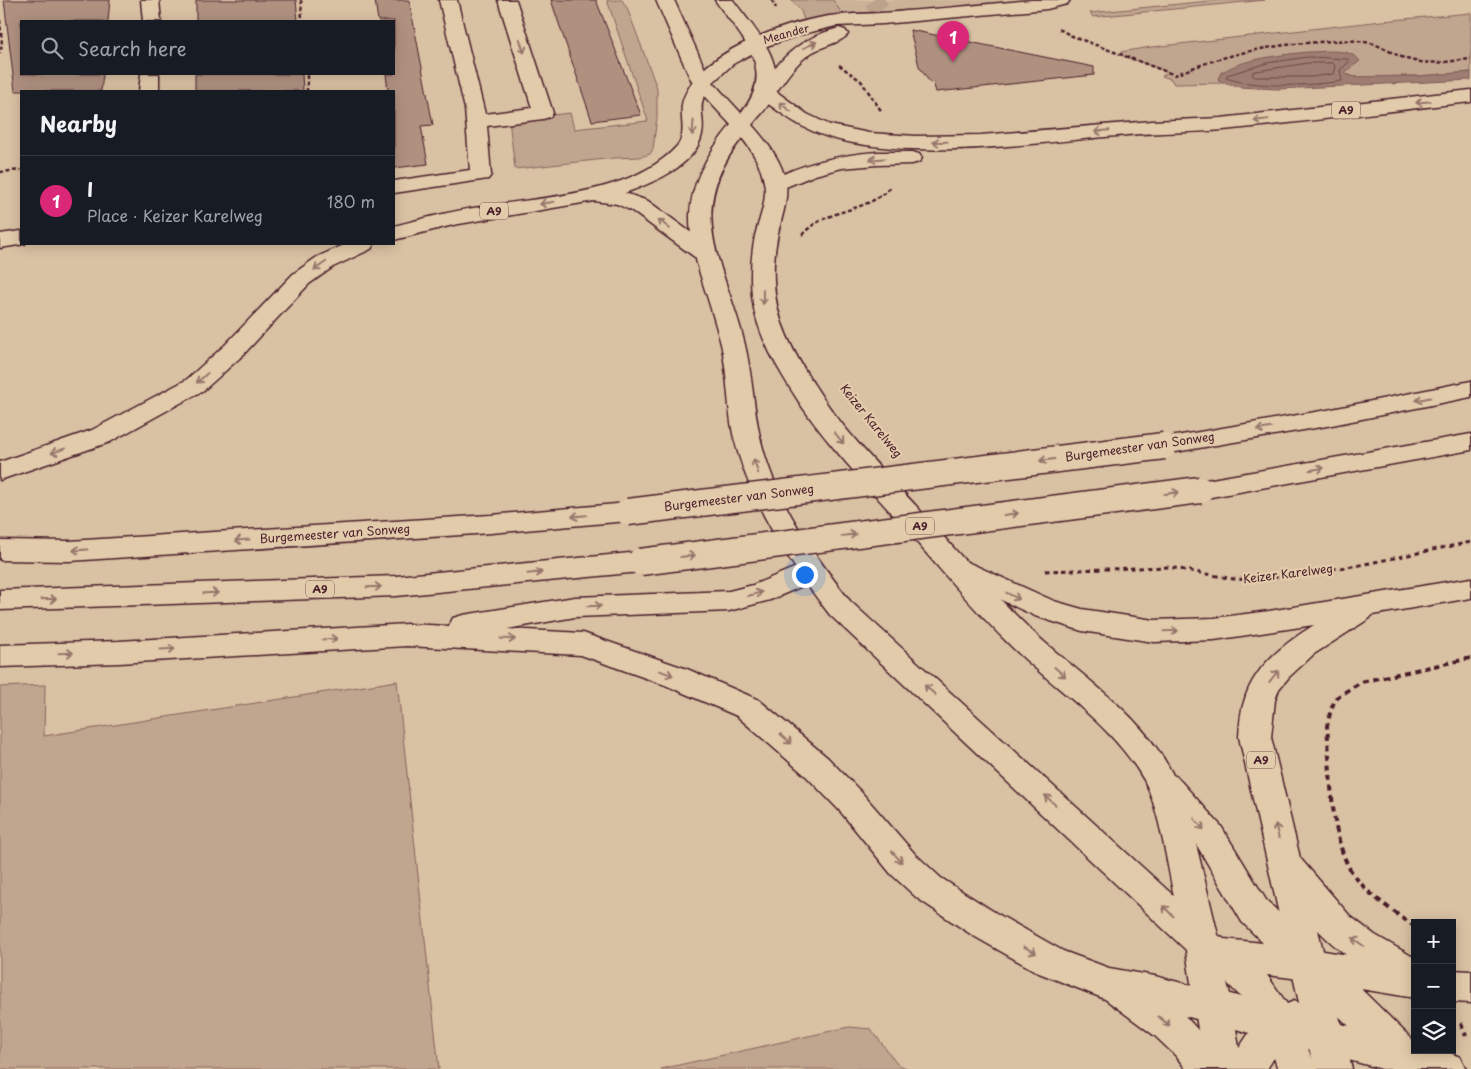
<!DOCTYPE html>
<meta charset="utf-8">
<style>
body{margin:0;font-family:"Playpen Sans",sans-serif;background:#242831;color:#f1f3f6}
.controls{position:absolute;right:15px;bottom:15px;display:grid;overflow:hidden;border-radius:0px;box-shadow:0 2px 12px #0003}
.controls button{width:45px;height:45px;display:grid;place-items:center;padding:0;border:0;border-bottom:1px solid #363941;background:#171b24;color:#f1f3f6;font:25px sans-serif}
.you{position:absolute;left:804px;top:574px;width:18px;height:18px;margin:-12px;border:4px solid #fff;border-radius:50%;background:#1a73e8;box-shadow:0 0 0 8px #1a73e833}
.badge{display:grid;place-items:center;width:32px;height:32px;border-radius:50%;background:#db2777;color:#fff;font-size:16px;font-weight:700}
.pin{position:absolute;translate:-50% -41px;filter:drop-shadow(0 1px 2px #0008)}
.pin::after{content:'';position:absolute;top:26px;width:18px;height:15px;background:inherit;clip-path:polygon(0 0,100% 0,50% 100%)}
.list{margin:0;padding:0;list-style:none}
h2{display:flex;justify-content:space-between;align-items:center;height:65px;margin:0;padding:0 20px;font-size:21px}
h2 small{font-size:16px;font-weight:400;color:#9ea1a6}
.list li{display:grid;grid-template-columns:32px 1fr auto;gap:15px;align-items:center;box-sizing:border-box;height:90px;padding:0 20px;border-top:1px solid #363941}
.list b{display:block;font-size:19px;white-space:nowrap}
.list p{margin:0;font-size:16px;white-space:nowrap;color:#9ea1a6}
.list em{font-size:16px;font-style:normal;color:#9ea1a6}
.icon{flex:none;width:28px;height:28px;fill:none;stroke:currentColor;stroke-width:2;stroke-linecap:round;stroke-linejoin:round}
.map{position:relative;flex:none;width:1471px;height:1069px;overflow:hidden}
.search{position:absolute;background:#171b24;box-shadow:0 2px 12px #0003;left:20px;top:20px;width:375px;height:55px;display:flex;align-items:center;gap:12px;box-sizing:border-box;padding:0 18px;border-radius:0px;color:#9ea1a6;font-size:19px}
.panel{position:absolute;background:#171b24;box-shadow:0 2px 12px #0003;left:20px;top:90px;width:375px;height:155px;border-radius:0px}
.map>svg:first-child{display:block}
</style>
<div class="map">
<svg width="1471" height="1069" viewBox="0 0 1471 1069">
<rect width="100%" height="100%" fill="#d9c1a3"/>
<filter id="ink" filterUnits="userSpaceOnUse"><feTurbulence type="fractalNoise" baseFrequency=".02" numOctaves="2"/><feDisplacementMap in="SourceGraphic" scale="10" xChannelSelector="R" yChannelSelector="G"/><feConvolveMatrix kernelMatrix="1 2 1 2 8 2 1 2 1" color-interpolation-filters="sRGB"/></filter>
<g filter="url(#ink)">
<polygon fill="#ccb398" points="828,0 1055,0 841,23"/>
<g fill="#c1a68f" stroke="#86625d">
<polygon points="607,0 622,0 627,8 657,88 657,117 653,149 650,154 640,157 614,158 515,169 509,120 570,113 574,129 648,121"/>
<polygon points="791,0 833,0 842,14 805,23 801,11"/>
<polygon points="1219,0 1265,0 1093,17 1090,13"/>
<path d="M1471,13V72L1418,76L1354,77L1344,73L1352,66L1348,53C1303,49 1263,57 1221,72L1218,79L1223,83L1174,84L1171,79L1162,76L1169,72L1123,56L1121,52L1144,48L1382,21Z"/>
<polygon points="397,681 439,1069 0,1069 0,687 45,685 44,736"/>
<polygon points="849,1027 871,1029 897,1064 909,1069 661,1069"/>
</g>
<path fill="#9e7e72" stroke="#7c5856" d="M1308,52C1323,52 1350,47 1360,61L1344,73L1354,77L1418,76L1471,72V80L1278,89L1239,87L1223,83L1218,79C1223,60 1290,54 1308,52Z"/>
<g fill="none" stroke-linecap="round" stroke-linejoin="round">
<g stroke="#6c4547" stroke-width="1">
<path d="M1308,57L1348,59L1349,62L1340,70L1342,81C1311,86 1255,88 1226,78L1227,75L1267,63Z"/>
<polygon points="1308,63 1333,63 1335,66 1333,74 1311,77 1255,77 1252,75 1253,72"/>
</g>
</g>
<g fill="#af9180" stroke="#4a1f2b">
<polygon points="4,0 110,0 108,21 21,21 21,74 103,74 101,91 15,91"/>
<polygon points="196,0 296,0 298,21 196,21"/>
<polygon points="375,0 409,0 433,125 421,126 428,164 394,168 394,91 388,91 386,74 394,74 394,21 378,21"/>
<polygon points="551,0 596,0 641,115 592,121"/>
<polygon points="910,30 1094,67 1094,75 936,92 933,82 930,83 919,66"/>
<polygon points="195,74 302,74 303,91 195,91"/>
</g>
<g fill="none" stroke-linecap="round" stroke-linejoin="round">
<polyline stroke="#bca18b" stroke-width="20" stroke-dasharray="20 10" stroke-linecap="butt" points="873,0 880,10"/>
<defs>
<g id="minor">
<polygon points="141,0 159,0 161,21 143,21"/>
<polygon points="439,0 457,0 485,114 532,108 498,0 516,0 553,113 550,117 543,119 487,126 491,175 488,179 394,193 394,181 470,170 465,109"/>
<path d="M1031,0H1070L1067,4L1047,9L883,24L836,26L799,35L764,47L733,64L709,86L702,88L695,86L692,82C718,46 795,19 838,15C861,13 883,14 906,11C948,8 990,4 1031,0Z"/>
<path d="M839,28L845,30L848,34C843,42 820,47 811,53C794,64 784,81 773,97L766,99L759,97L756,93C780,59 797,39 839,28Z"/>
<polygon points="141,74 159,74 159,91 139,91"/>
<polygon points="21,231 21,244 25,244 0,248 0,234"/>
</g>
<g id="major">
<path d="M656,0H674L709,78L741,113C778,68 741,38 715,0H733C753,28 789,62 771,100C767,109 758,117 752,125C767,142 783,162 786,184C788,200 782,217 778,233C775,248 773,265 774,281C775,320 794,354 815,386C843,431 882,469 918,508C955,549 991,592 1031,630C1081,677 1142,713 1173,775L1177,777L1221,826L1266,900L1318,950L1415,966V998L1361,989L1415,1042V1050H1442L1460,1057L1466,1069H1382L1308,1049L1316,1069H1278L1274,1058L1267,1069H1204L1186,950L830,615C788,561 749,502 733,434C727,404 728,373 721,344C698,252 660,211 731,125L705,97L690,78ZM742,138C752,150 761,166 764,182C768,200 759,219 755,236C751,256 750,276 752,296C756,336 781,374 803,408C832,450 868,486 901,524C937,565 972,608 1012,647C1056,690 1113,725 1144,780C1159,808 1167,863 1174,896L850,601C810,550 772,496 759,432C753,403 752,374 745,345C727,268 681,213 742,138ZM1196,844L1242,922L1263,943L1224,939L1218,935ZM1267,975L1300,979L1349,1026L1311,1016L1307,1006L1294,1001L1287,1004ZM1227,983L1241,997L1230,994ZM1236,1029L1249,1033L1239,1048Z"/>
<polygon points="1452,970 1471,971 1471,1003 1452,1002"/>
</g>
<g id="highway">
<path d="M702,76L709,78L712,82C709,88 704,93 703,99C699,111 705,122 702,134C696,166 652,183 625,193L648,201L712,248L715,253L712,258L704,260L696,258L632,211L617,204L594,201L453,225L394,240V226C422,219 450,211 480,207C541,197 633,195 677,146C687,134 680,119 682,105C683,95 690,86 695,78Z"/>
<path d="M766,87L773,89L807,114L830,125L869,133L916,136L981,135L1152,121L1221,118L1471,90V102C1388,111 1306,122 1223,130C1188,133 1152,132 1117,136C1033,143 936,158 853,143C811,135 792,122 759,97L756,93L759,89Z"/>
<path d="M877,152H912L919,154L922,158L919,162L912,164L877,165L842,168L815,175L776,191L769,189L765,185L769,181C803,163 838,155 877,152Z"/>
<polygon points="346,244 374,244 371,249 333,267 309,284 243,355 204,390 110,442 0,480 0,462 92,430 186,380 225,345 293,274 317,257"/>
<polygon points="1471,381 1471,397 1327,426 1164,454 1155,452 1151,446 1155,440 1164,438 1327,410"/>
<polygon points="1471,434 1471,450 1200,499 1191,496 1187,490 1191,484 1200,481"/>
<polygon points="628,503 638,505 642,512 638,519 628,521 491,533 69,561 0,560 0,540 69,541 491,515"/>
<polygon points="640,552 650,555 654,562 650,569 640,572 396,596 0,610 0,590 396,576"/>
<path d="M954,556L1054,601L1082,609L1154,620L1214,618L1269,611L1471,578V598L1372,615L1370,618L1314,654L1289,677L1279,689L1275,700L1271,737L1300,858L1350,916L1375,935L1415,958V992C1379,979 1344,957 1318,930L1352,1069H1314L1239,737C1240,725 1240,713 1244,702C1253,667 1285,643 1314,625L1214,640L1154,642L1082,631L1035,616L944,573L940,566L944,559Z"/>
<polygon points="811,561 821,564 825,571 821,578 770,600 729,611 575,617 507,629 583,633 687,669 759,700 828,758 862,793 915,854 941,878 996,913 1063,951 1109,968 1155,976 1228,995 1233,1007 1228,1019 1215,1024 1185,1016 1211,1044 1225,1069 1186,1069 1176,1056 1155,1036 1105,999 1039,973 972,935 917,898 891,874 840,811 806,776 737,716 665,685 581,655 407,646 119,663 0,667 0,645 119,641 407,624 449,626 453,618 463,615 575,597 729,591 753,585"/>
</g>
</defs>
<use href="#minor" stroke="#4a1f2b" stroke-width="3"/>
<use href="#major" stroke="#4a1f2b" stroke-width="3"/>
<use href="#highway" stroke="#4a1f2b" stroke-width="3"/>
<g stroke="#4a1f2b" stroke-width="2.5" stroke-dasharray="4 2.5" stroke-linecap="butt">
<polyline points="301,0 302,21"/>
<polyline points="772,0 776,8"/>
<polyline points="0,20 2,45 0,53"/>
<path d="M1059,29L1072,36L1175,75C1222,55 1268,45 1319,42C1334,41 1350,39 1365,42C1380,44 1392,54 1407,59C1428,66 1450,61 1471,59"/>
<polyline points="839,65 861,81 882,112"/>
<polyline points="307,75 307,91"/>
<polyline points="0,172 21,170"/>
<path d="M802,235C826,207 866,214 891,187"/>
</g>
<polyline stroke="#4a1f2b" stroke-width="3" stroke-dasharray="4.5 4" stroke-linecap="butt" points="1045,571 1168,567 1234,579 1256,580 1360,565 1471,542"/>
<g stroke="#4a1f2b" stroke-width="4" stroke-dasharray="6 4.5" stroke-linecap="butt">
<path d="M1415,927C1395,912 1372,898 1356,878C1329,845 1331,769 1327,726L1331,709L1336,698L1361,682L1471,658"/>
<polyline points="1461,1023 1466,1036"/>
</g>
<use href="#minor" fill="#e2cbab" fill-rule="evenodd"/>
<use href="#major" fill="#e2cbab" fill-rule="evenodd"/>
<use href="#highway" fill="#e2cbab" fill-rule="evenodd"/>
<defs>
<g id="highway-bridge">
<polyline points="628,512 1164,446"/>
<polyline points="640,562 1200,490"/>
</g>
</defs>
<use href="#highway-bridge" stroke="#4a1f2b" stroke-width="29" stroke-linecap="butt"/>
<use href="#highway-bridge" stroke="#e2cbab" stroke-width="26"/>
</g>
<defs><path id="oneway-shaft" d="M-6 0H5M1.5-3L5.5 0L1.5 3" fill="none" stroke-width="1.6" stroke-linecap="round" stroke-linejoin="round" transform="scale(1.25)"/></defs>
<g stroke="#96756b">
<use href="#oneway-shaft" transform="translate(810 45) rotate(-26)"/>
<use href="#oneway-shaft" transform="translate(522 46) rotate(72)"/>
<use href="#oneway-shaft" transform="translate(1423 102) rotate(174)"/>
<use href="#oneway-shaft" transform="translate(785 107) rotate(-143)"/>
<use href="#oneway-shaft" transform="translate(1261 120) rotate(174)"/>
<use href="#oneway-shaft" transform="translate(693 128) rotate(94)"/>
<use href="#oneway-shaft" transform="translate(1102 131) rotate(175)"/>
<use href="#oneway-shaft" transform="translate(940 142) rotate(179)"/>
<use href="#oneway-shaft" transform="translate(877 159) rotate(176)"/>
<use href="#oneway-shaft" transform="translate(547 203) rotate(171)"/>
<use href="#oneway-shaft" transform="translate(664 224) rotate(-141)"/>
<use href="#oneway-shaft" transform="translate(320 266) rotate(145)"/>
<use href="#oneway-shaft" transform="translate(763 297) rotate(89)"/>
<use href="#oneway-shaft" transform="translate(202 378) rotate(138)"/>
<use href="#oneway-shaft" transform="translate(1423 399) rotate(169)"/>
<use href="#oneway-shaft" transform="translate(1264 429) rotate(170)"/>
<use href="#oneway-shaft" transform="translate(839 438) rotate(51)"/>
<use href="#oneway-shaft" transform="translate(58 451) rotate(160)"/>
<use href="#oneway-shaft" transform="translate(1047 460) rotate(173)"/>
<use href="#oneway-shaft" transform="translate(756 466) rotate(-107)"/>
<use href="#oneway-shaft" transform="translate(1317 469) rotate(-10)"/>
<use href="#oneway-shaft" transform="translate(1172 493) rotate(-7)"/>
<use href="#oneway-shaft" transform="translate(1011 514) rotate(-7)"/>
<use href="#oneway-shaft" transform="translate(579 516) rotate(175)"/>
<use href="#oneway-shaft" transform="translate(849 535) rotate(-7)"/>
<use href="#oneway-shaft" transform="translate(242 540) rotate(176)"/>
<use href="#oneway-shaft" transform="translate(80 550) rotate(176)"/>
<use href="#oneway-shaft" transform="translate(688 556) rotate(-7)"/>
<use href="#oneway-shaft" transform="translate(535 573) rotate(-6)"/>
<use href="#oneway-shaft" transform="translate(374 587) rotate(-2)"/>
<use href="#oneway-shaft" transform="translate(211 593) rotate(-2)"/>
<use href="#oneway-shaft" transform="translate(755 594) rotate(-15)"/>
<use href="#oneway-shaft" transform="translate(1013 596) rotate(27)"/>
<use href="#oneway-shaft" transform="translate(49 599) rotate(-2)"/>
<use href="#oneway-shaft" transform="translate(594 606) rotate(-2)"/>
<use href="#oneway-shaft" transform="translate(1171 631) rotate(-2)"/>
<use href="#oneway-shaft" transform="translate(330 639) rotate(-3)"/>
<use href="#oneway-shaft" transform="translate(508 639) rotate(3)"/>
<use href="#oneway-shaft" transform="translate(168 649) rotate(-3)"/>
<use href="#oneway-shaft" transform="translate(66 653) rotate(-2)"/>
<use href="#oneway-shaft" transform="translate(1060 672) rotate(42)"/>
<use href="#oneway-shaft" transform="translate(666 673) rotate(20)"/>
<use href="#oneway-shaft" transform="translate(1274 676) rotate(-51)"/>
<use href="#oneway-shaft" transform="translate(930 690) rotate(-139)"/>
<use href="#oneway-shaft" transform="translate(786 739) rotate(41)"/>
<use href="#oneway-shaft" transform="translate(1050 800) rotate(-137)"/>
<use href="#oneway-shaft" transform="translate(1199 824) rotate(49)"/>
<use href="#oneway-shaft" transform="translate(1277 831) rotate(-103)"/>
<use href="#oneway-shaft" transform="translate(897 857) rotate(49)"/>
<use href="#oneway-shaft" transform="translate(1168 911) rotate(-136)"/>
<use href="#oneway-shaft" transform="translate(1358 942) rotate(-145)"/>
<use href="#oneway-shaft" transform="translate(1030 950) rotate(29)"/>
<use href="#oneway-shaft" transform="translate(1164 1021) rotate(38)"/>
</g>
</g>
<g text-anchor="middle" stroke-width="4.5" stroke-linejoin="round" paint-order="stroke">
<g font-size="11" fill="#4a1f2b" stroke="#e2cbab">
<text transform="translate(786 34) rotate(-16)" y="4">Meander</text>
</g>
<g fill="#e2cbab" stroke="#785351" stroke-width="1">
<rect x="1332" y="101.5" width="28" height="17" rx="4"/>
<rect x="480" y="202.5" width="28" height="17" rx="4"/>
<rect x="906" y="517.5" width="28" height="17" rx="4"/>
<rect x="306" y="580.5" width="28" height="17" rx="4"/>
<rect x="1247" y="751.5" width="28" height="17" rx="4"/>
</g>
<g font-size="11" font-weight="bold" fill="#4a1f2b">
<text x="1346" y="114">A9</text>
<text x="494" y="215">A9</text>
<text x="920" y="530">A9</text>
<text x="320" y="593">A9</text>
<text x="1261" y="764">A9</text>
</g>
<g font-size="12" fill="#4a1f2b" stroke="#e2cbab">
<text transform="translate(871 421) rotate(51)" y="4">Keizer Karelweg</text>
<text transform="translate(1140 447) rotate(-8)" y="4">Burgemeester van Sonweg</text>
<text transform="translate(739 498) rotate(-7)" y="4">Burgemeester van Sonweg</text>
<text transform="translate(335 534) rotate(-4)" y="4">Burgemeester van Sonweg</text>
<text transform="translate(1288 574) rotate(-7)" y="4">Keizer Karelweg</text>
</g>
</g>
</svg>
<div class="controls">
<button>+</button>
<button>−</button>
<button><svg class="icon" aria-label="layers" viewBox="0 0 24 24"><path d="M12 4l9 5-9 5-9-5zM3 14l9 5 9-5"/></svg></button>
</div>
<div class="you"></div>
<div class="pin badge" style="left:953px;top:62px">1</div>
<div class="search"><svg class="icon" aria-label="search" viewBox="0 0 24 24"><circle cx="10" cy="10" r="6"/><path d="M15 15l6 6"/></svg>Search here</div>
<section class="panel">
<h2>Nearby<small></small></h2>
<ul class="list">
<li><span class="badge">1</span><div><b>I</b><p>Place · Keizer Karelweg</p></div><em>180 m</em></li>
</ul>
</section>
</div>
